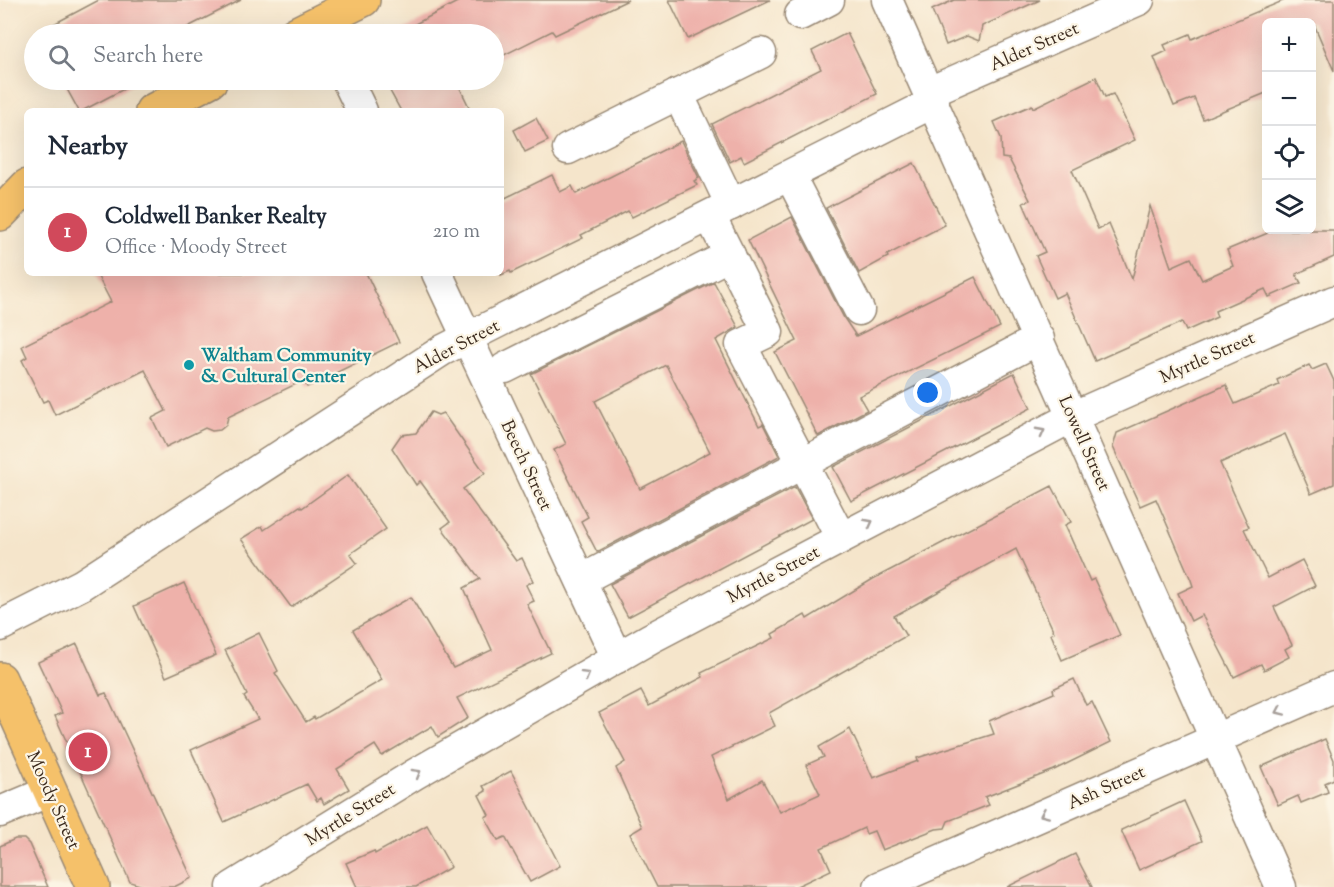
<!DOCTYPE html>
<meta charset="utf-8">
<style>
body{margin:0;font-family:"Sorts Mill Goudy",serif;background:#f6f6f7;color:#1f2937}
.controls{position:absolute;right:18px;top:18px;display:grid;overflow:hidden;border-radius:9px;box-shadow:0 6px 24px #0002}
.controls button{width:54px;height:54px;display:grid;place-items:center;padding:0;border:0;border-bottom:2px solid #e0e1e3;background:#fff;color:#1f2937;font:30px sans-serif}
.you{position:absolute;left:928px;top:393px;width:21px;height:21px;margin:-15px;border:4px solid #fff;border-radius:50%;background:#1a73e8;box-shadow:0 0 0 9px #1a73e833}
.badge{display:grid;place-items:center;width:39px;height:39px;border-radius:50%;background:#d1495b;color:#fff;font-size:20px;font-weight:700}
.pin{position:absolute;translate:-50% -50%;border:3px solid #fff;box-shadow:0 2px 6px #0006}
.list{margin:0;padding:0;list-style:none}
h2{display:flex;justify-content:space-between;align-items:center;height:78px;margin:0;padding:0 24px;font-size:26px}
h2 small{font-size:20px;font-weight:400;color:#747a83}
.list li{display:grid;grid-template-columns:39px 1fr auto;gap:18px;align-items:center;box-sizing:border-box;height:90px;padding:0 24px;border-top:2px solid #e0e1e3}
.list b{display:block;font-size:22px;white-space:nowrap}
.list p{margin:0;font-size:20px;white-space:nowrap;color:#747a83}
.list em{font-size:20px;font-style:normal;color:#747a83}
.icon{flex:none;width:33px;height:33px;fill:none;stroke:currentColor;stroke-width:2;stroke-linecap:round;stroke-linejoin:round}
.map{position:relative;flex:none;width:1334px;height:887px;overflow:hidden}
.search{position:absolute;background:#fff;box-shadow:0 6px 24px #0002;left:24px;top:24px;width:480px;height:66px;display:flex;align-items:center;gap:15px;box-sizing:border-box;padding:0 21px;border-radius:33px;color:#747a83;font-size:22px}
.panel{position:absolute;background:#fff;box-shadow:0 6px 24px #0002;left:24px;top:108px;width:480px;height:168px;border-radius:9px}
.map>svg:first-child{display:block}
</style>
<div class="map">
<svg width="1334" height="887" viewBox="0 0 1334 887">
<rect width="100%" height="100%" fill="#fcf5e5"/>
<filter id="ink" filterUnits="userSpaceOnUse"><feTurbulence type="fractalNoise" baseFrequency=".0167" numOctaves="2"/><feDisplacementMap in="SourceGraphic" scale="12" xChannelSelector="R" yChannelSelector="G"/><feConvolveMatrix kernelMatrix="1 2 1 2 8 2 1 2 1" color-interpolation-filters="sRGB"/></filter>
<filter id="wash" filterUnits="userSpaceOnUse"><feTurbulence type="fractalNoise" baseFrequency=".008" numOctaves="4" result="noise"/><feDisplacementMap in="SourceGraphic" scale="24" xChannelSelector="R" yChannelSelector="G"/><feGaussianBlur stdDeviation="1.35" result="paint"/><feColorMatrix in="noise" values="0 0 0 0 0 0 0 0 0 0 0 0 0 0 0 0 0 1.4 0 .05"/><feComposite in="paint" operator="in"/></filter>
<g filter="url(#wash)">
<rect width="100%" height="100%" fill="#f5e5cb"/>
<g id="blocks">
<g fill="#eeb1aa" fill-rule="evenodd">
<polygon points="99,0 241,0 174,34 35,34"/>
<polygon points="461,0 628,0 555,35 552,31 494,60 494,34 396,34"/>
<polygon points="669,0 770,0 688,39"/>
<polygon points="954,0 1040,0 982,26 979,41 967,36 946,45 932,10"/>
<polygon points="1285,0 1334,0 1334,71 1313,22 1266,22 1266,93 1203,119 1194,98 1174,106 1154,57 1167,51 1164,45 1190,34 1192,39"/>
<polygon points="847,33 877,94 744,162 741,156 730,162 712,124 821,69 812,51"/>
<polygon points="1096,77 1105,97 1113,94 1135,140 1072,170 1098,229 1109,224 1132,279 1150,206 1171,267 1191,258 1202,280 1233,266 1227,250 1275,230 1334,230 1334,257 1296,274 1301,283 1269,297 1265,289 1215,311 1217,317 1186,331 1182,322 1095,361 1065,293 1055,298 1036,256 1045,252 1023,203 1030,200 1009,159 1002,158 1001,138 994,122 1032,105 1033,108"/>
<polygon points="62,80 141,80 82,111 79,111"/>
<polygon points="384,80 456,80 471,111 401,111"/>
<polygon points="536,118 548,141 525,152 514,130"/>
<polygon points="681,141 699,178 694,181 697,185 632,217 628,211 581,235 583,238 511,273 510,271 501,275 501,200 552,175 560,192 572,186 576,194"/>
<polygon points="914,163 945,225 887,255 888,257 859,273 826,208"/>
<polygon points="792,217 844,318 856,336 975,277 1000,327 859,396 867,410 818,436 775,352 797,341 748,240"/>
<polygon points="96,273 366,273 399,342 307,387 304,380 228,417 226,425 220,430 212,431 205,428 166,447 152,418 166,411 145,370 55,415 48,400 43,402 22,360 27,357 22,346 111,302"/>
<path d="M714,282L738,327L716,340L759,426L763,424L779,456L597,552L581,521L588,517L554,450L566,444L531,374ZM666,365L710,452L640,489L595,401Z"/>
<polygon points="1326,364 1334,381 1334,484 1311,494 1285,434 1220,463 1249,527 1244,529 1268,578 1302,560 1315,586 1274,607 1292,645 1285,649 1289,657 1264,670 1261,664 1234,677 1202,615 1191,621 1178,593 1193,586 1191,580 1156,499 1140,506 1113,447 1117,433 1226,385 1235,404 1279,385 1277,380 1309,365 1312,370"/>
<polygon points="1014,373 1031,408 851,501 833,467"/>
<polygon points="431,412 438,415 443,413 485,473 463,489 516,561 522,558 533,581 526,585 534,601 527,604 551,653 457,698 468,718 438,737 432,726 382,756 375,745 337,769 349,789 324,804 321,798 317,801 307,784 224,822 191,750 258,719 244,697 247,695 225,650 259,633 278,671 275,673 306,722 314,717 315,719 382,680 353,630 411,597 453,668 492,650 464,588 480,579 442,528 450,522 420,481 416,485 392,448 401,435 416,433"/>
<polygon points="348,475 386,529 350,554 357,563 291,607 241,539 262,526 264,530 300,506 302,508"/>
<polygon points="1052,486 1071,522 1065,525 1090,581 1094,579 1120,635 1062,660 1051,634 1054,632 1016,549 894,616 906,636 769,713 775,726 711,757 729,799 762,780 780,812 820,794 806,765 824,757 819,747 850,729 873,778 918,761 917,758 994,734 989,721 1054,693 1053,689 1074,679 1086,705 1092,702 1111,742 1054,770 985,797 989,805 948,821 945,828 936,829 882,850 874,831 866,834 864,828 821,848 831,870 795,887 657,887 630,834 642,827 616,768 625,762 599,713 641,691 649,706 703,677 701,673 774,638 772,634 805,615 807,619 873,579"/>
<polygon points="795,487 812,519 628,617 610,584"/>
<polygon points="184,583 216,655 166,677 134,606"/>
<polygon points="77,644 100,695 106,693 192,878 174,887 146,887 130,882 55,716 62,713 38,662"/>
<polygon points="1325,739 1334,760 1334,779 1325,783 1328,792 1301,803 1298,796 1278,805 1261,767"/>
<polygon points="511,771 560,866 530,882 505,837 498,840 485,817 489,815 479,795 486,791 483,786"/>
<polygon points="1184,801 1202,841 1139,870 1121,830"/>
<polygon points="427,825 451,867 416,887 357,887 346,863 374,851 375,854"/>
<polygon points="15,839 24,839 29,844 48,887 0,887 0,846"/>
<polygon points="1075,854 1092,887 1007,887"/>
</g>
</g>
</g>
<g filter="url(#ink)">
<use href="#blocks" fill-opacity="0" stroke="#988874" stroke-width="1.5"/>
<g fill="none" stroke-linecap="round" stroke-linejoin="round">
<defs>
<g id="minor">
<polyline points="887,0 1281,887"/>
<polyline points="800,15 829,0"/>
<polyline points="347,80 362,111"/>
<polyline points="929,92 1139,0"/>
<polyline points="678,94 731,205"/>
<polyline points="568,149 761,53"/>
<polyline points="790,176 859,310"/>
<polyline points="710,216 768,332 741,345 841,538"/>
<polyline points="437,273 617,658"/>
<polyline points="505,368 730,255"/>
<polyline points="581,580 1039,339"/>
<polyline points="0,626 81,585 443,350 934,102"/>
<polyline points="0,812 50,791"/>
<polyline points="232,887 415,774 651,638 1074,416 1334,301"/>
<polyline points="879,887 1334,687"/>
</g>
<g id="major">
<polyline points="295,34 363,0"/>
<polyline points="152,111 211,80"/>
<polyline points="0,214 27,186"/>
<polyline points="0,679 93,887"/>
</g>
</defs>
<use href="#minor" stroke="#988874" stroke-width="33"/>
<use href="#major" stroke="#988874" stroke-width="36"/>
<use href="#minor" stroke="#fff" stroke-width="30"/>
<use href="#major" stroke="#f5c16b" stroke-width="33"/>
</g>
<defs><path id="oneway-chevron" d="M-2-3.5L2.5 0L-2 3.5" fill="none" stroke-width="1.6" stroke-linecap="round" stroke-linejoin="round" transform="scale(1.5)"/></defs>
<g stroke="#a79f9a">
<use href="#oneway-chevron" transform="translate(1041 432) rotate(-28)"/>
<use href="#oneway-chevron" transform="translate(869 523) rotate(-28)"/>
<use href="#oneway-chevron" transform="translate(586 675) rotate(-30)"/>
<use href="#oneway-chevron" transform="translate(1280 711) rotate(156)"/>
<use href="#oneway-chevron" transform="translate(417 773) rotate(-30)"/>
<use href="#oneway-chevron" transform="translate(1044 814) rotate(156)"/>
</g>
</g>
<circle fill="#0f9aa8" stroke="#fcf5e5" stroke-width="2" cx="189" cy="365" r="6"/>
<g text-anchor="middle" stroke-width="4.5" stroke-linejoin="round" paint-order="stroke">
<g font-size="18" fill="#3b2a1e" stroke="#fcf5e5">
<text transform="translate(1034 46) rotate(-24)" y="6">Alder Street</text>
<text transform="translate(456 346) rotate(-28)" y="6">Alder Street</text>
<text transform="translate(1207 357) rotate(-24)" y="6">Myrtle Street</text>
<text transform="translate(1085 443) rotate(66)" y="6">Lowell Street</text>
<text transform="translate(527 465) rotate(65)" y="6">Beech Street</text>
<text transform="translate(773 574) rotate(-28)" y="6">Myrtle Street</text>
<text transform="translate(1106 787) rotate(-24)" y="6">Ash Street</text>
<text transform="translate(54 800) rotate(66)" y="6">Moody Street</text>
<text transform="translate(350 814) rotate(-32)" y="6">Myrtle Street</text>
</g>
<g font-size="18" font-weight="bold" fill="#0d838f" stroke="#fcf5e5" text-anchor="start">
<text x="201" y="361">Waltham Community<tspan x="201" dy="21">&amp; Cultural Center</tspan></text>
</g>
</g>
</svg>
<div class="controls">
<button>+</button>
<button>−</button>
<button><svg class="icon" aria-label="locate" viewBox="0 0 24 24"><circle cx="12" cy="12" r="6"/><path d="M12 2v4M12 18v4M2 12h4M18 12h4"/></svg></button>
<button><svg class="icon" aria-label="layers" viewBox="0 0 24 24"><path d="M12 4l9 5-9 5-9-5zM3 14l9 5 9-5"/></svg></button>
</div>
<div class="you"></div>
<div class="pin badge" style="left:88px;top:752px">1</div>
<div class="search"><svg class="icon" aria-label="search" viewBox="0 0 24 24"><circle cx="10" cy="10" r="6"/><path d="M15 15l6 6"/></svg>Search here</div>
<section class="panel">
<h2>Nearby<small></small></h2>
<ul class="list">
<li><span class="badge">1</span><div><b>Coldwell Banker Realty</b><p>Office · Moody Street</p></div><em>210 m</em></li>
</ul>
</section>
</div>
